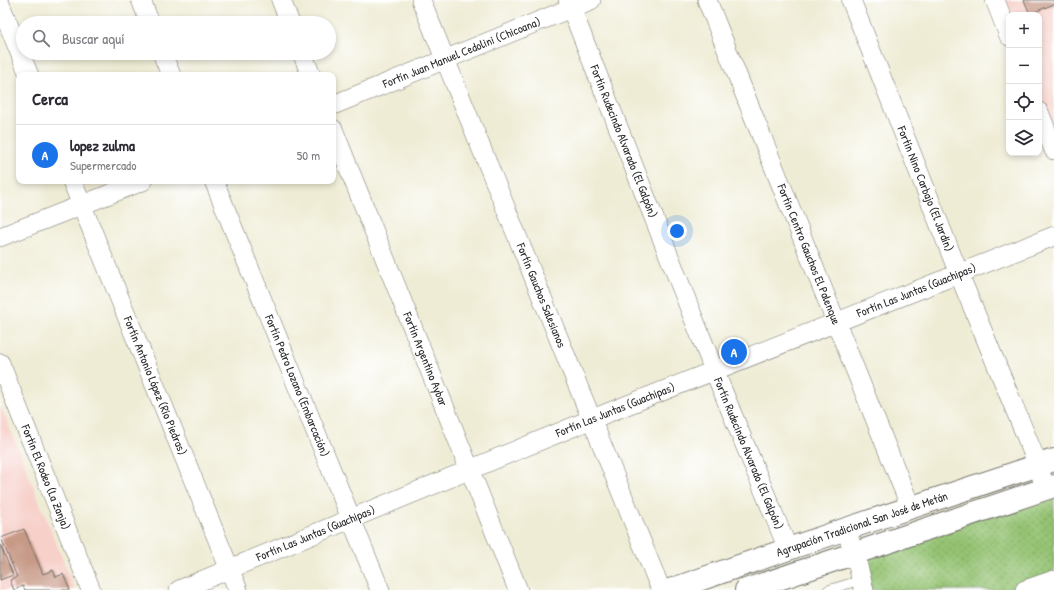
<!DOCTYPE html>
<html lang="es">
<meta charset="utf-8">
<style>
body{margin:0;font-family:"Patrick Hand",sans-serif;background:#f2f2f3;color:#2b2b33}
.controls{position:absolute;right:12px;top:12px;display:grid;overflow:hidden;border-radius:8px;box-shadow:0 2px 6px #0003}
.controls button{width:36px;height:36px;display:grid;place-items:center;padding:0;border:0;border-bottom:1px solid #e1e1e2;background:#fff;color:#2b2b33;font:20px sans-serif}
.you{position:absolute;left:677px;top:231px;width:14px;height:14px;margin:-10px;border:3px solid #fff;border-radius:50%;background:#1a73e8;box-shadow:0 0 0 6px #1a73e833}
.badge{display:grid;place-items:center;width:26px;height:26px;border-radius:50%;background:#1a73e8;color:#fff;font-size:13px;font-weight:700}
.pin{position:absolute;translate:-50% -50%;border:2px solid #fff;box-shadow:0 1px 4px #0006}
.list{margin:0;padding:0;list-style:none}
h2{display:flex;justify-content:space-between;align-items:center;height:52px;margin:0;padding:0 16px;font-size:17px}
h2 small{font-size:13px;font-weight:400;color:#7c7c81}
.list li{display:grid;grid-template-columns:26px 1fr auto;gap:12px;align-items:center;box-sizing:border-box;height:60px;padding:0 16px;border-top:1px solid #e1e1e2}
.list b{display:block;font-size:15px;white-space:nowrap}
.list p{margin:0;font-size:13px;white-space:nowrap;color:#7c7c81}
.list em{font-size:13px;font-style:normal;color:#7c7c81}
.icon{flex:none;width:22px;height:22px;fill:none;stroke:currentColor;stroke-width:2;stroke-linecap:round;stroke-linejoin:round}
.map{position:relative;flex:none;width:1054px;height:590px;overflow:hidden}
.search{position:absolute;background:#fff;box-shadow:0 2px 6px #0003;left:16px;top:16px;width:320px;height:44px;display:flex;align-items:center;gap:10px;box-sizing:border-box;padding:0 14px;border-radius:22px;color:#7c7c81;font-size:15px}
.panel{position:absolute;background:#fff;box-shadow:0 2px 6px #0003;left:16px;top:72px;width:320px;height:112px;border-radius:8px}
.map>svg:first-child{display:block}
</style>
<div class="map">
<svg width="1054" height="590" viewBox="0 0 1054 590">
<defs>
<pattern id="grass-dots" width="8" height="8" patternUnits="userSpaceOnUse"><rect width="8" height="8" fill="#94c372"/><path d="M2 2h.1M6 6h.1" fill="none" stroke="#799f5e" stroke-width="1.8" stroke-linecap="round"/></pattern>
</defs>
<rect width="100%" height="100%" fill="#fff"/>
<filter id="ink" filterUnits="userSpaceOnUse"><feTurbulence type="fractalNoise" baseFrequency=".025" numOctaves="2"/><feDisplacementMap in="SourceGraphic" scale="8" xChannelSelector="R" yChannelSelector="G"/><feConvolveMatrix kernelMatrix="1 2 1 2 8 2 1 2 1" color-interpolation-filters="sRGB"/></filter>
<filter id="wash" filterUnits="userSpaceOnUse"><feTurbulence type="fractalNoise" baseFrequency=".012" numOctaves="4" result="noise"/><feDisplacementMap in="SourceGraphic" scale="16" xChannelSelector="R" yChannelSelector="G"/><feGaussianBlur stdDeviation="0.9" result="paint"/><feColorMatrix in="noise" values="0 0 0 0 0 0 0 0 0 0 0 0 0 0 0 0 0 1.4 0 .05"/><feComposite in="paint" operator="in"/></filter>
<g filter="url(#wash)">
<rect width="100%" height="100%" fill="#efecd5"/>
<g fill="#f7d0ca">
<polygon points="995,0 1054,0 1054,150 1039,112 1039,15 1009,15"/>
<polygon points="0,404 75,590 0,590"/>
</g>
<polygon fill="url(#grass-dots)" stroke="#60774e" points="1054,485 1054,585 1038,590 864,590 854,554"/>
<g id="blocks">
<g fill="#c79a87">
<polygon points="1024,0 1054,0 1054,4 1030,14"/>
<polygon points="24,529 43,574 53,570 56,577 63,574 70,590 25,590 23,586 14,590 10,580 17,577 1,538"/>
<polygon points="0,544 13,575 0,580"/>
</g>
</g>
</g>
<g filter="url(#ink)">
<use href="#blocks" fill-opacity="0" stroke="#706f66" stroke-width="1"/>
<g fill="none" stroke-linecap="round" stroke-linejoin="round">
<defs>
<polyline id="service" points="828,590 861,580"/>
<g id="minor">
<polyline points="141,0 150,23"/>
<polyline points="281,0 290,23"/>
<path id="s1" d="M421,0L661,590"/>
<path id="s2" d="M568,0L714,370L788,549"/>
<path id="s3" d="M707,0L836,322L911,508"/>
<path id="s4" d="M851,0L959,274L1038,465L1045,488"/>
<polyline points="995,0 1009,36"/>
<polyline points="0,4 29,75"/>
<polyline points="162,53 171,75"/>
<polyline points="302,53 311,75"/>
<path id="s5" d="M333,105L591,0"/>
<polyline points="1039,112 1054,150"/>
<path id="s6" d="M333,129L518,590"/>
<path id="s7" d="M72,181L238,590"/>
<path id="s8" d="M214,181L380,590"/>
<polyline points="0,237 143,181"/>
<path id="s9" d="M0,363L91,590"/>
<polyline points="846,529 858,566 864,590"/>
<path id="s10" d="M179,590L592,419L1054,236"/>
<polyline points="1025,590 1054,580"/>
</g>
<g id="tertiary">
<path id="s11" d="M670,590L846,529L1054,460"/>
<polyline points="746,590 1054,486"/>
</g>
</defs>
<use href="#service" stroke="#706f66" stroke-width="10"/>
<use href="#minor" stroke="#706f66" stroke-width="20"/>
<use href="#tertiary" stroke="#706f66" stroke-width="24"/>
<use href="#service" stroke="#fff" stroke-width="9"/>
<use href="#minor" stroke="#fff" stroke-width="19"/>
<use href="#tertiary" stroke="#fff" stroke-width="22"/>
</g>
</g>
<g text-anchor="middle" stroke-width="4" stroke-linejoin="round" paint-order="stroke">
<g font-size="12" fill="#2b2b2b" stroke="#fff">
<text dy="4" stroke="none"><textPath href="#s5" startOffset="139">Fortín Juan Manuel Cedolini (Chicoana)</textPath></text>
<text dy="4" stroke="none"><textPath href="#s2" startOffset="152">Fortín Rudecindo Alvarado (El Galpón)</textPath></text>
<text dy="4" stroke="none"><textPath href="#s4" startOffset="203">Fortín Nino Carbajo (El Jardín)</textPath></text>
<text dy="4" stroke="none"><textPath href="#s3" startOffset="274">Fortín Centro Gauchos El Palenque</textPath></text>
<text dy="4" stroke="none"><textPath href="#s10" startOffset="796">Fortín Las Juntas (Guachipas)</textPath></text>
<text dy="4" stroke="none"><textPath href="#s1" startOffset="319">Fortín Gauchos Salesianos</textPath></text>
<text dy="4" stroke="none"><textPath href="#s6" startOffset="248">Fortín Argentino Aybar</textPath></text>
<text dy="4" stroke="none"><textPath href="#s7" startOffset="221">Fortín Antonio López (Río Piedras)</textPath></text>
<text dy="4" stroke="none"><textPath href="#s8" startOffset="221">Fortín Pedro Lozano (Embarcación)</textPath></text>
<text dy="4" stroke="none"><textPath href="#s10" startOffset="472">Fortín Las Juntas (Guachipas)</textPath></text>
<text dy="4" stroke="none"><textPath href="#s2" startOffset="488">Fortín Rudecindo Alvarado (El Galpón)</textPath></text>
<text dy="4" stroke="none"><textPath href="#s9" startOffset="123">Fortín El Rodeo (La Zanja)</textPath></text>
<text dy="4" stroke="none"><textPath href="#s11" startOffset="203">Agrupación Tradicional San José de Metán</textPath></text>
<text dy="4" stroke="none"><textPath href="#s10" startOffset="148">Fortín Las Juntas (Guachipas)</textPath></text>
</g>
</g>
</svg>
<div class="controls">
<button>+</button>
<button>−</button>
<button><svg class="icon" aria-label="locate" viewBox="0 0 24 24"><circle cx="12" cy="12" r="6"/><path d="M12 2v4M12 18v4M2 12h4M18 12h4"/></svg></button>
<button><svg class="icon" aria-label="layers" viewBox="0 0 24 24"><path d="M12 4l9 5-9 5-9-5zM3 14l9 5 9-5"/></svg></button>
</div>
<div class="you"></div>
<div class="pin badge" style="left:734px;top:352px">A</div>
<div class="search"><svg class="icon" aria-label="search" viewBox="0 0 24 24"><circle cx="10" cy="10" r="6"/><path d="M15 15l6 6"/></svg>Buscar aquí</div>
<section class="panel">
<h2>Cerca<small></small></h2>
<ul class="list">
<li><span class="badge">A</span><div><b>lopez zulma</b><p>Supermercado</p></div><em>50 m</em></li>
</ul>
</section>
</div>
